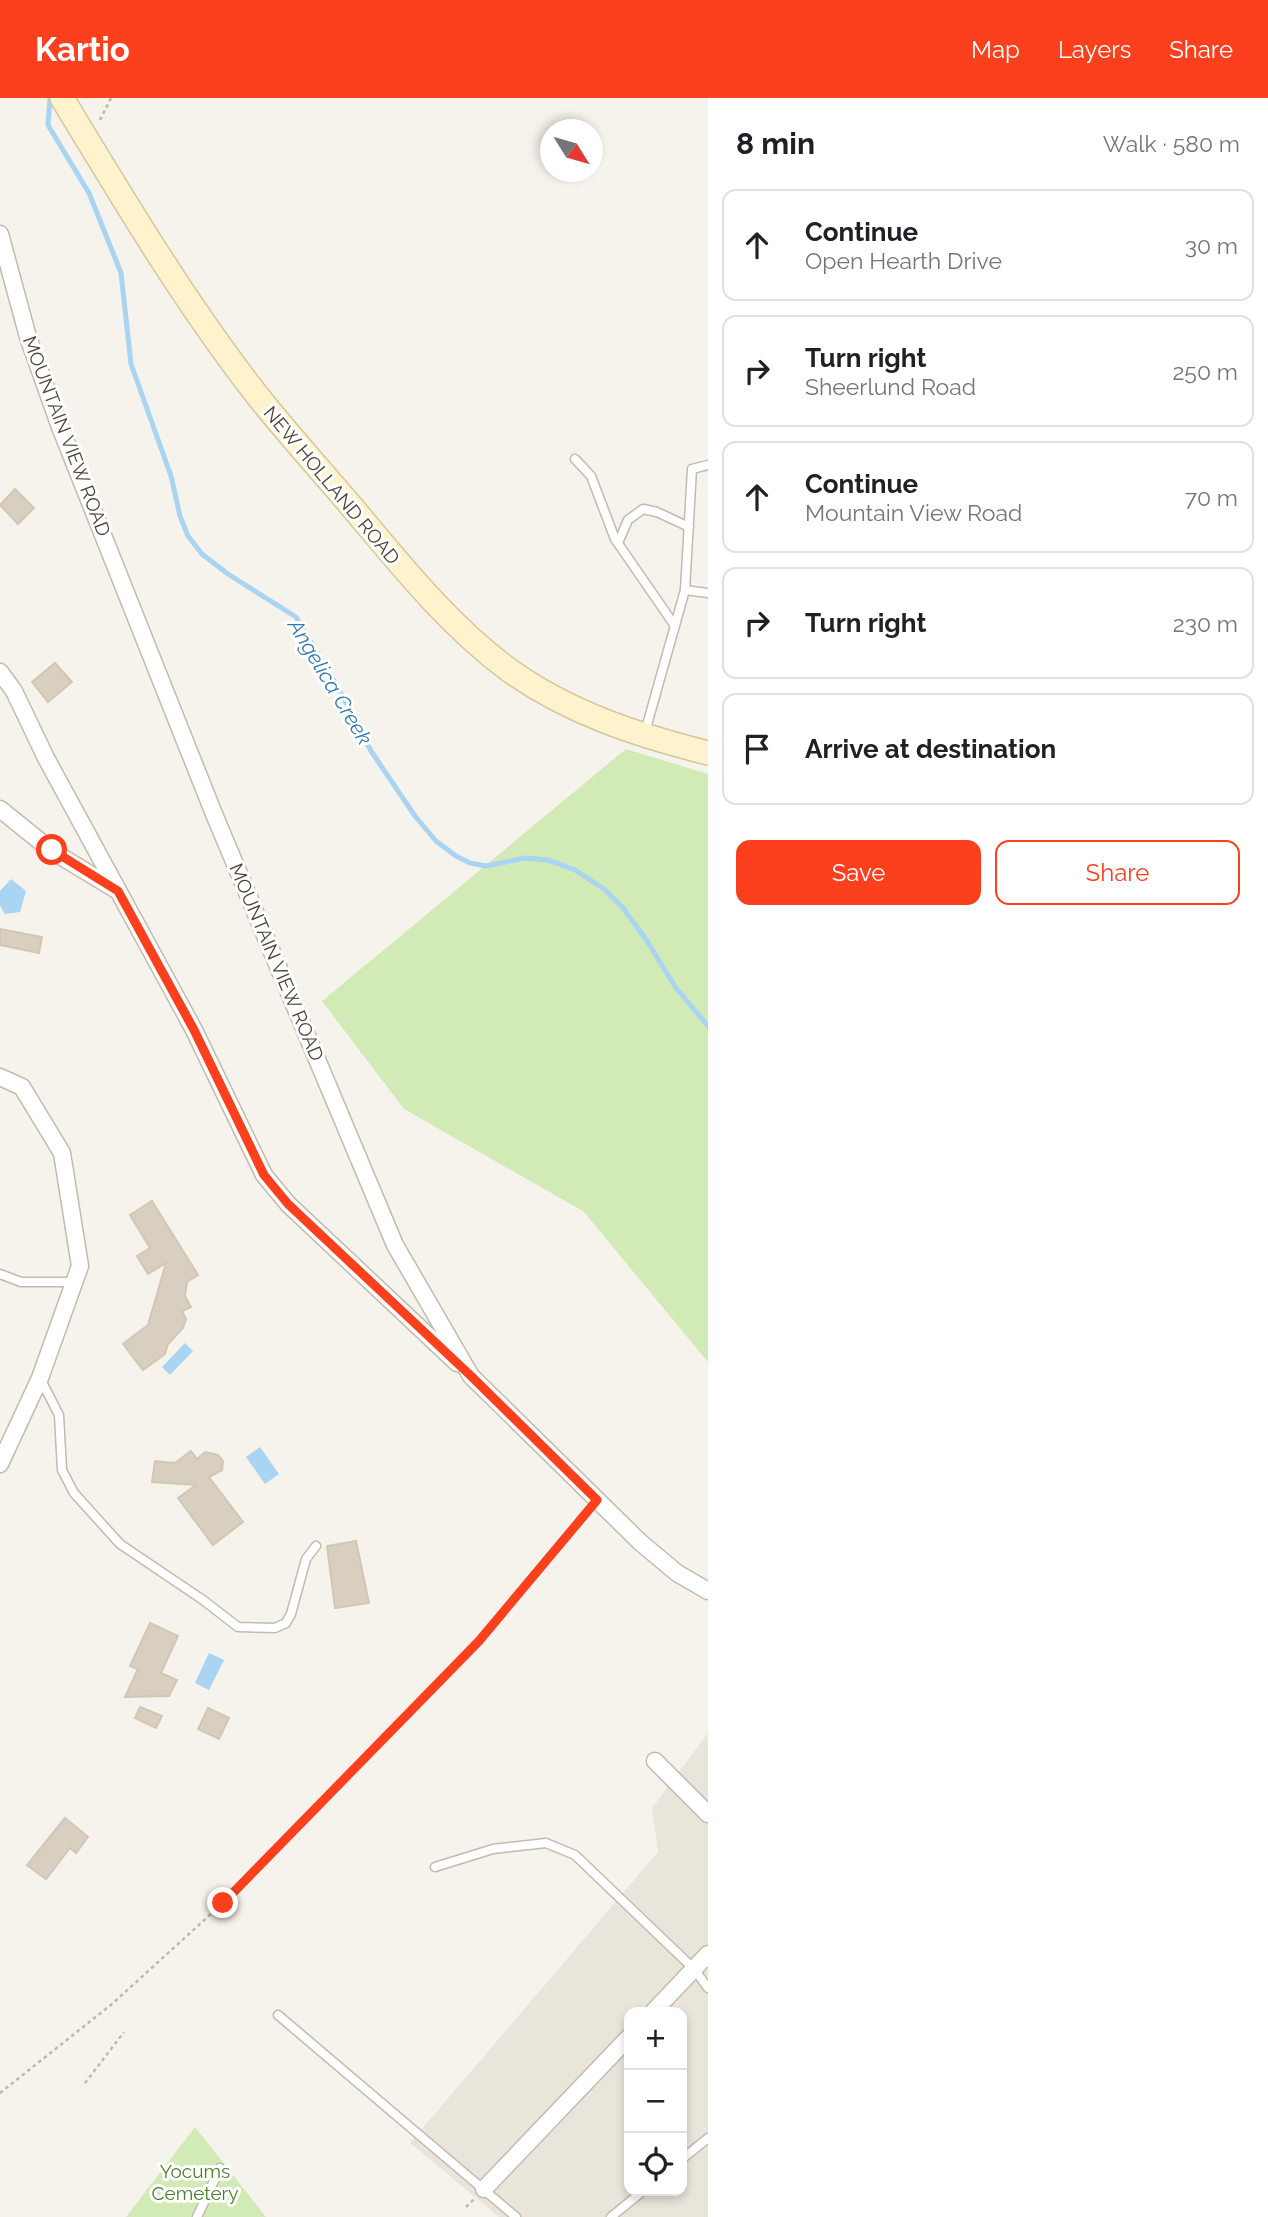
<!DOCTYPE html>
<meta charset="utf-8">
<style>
body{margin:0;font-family:Raleway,sans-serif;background:#f2f2f2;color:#202124}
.controls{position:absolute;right:21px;bottom:21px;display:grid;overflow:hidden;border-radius:14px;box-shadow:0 4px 10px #0003}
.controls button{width:63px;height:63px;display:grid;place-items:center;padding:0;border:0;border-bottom:2px solid #e0e0e0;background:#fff;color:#202124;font:35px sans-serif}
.compass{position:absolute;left:540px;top:21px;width:63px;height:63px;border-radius:50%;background:#fff;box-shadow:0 4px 10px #0003;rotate:127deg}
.stop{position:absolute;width:21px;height:21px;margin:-16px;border:5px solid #fc3f1d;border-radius:50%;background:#fff}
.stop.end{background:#fc3f1d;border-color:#fff;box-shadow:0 2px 7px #0008}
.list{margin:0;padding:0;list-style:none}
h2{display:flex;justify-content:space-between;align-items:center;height:91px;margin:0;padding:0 28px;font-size:30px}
h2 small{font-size:23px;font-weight:400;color:#757577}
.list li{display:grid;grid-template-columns:46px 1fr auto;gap:21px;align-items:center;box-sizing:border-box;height:112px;margin:0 14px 14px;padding:0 14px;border:2px solid #e0e0e0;border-radius:14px}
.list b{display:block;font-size:26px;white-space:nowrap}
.list p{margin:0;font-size:23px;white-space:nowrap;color:#757577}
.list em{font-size:23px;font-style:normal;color:#757577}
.actions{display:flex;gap:14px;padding:21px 28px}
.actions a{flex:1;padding:16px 0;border:2px solid #fc3f1d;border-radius:14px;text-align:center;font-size:24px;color:#fc3f1d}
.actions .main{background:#fc3f1d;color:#fff}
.icon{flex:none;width:38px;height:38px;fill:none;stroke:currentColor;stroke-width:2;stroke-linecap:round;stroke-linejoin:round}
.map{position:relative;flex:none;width:708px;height:2119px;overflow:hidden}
header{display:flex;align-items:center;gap:42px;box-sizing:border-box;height:98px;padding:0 35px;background:#fc3f1d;color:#fff}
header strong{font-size:33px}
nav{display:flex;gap:38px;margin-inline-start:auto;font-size:24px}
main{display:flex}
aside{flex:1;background:#fff}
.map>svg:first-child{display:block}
</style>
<header>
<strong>Kartio</strong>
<nav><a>Map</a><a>Layers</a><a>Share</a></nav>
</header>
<main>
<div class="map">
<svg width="708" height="2119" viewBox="0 0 708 2119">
<rect width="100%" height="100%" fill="#f6f3ec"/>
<path fill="#eae5da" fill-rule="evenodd" d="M708,1635V2119H499L410,2045L658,1754L652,1710ZM629,1914H682V2093H629Z"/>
<g fill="#d2eab5">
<polygon points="626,651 708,676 708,1264 583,1113 404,1011 322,903"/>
<polygon points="195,2029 266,2119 126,2119"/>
</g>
<g fill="#a9d4f2">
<polygon points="11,781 26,793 20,814 5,816 0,808 0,793"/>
<polygon points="185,1245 193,1253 170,1277 162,1269"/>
<polygon points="260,1349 279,1376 265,1386 246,1359"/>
<polygon points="209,1555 224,1562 209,1592 195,1585"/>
</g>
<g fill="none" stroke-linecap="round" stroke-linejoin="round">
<polyline stroke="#a9d4f2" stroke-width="5" points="50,0 48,27 89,95 121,175 131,266 171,378 180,418 188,438 202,456 228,476 296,519 336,586 371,653 415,718 436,743 456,758 470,765 486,768 525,760 548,762 575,772 604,791 623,810 647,843 676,890 708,928"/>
</g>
<g fill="#d8cfc1" stroke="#d3c7b4" stroke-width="2">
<polygon points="15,391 34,410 18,426 0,407"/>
<polygon points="55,565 72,584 48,604 32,584"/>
<polygon points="0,831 42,839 39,855 0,847"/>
<polygon points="152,1103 198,1177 187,1184 185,1198 191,1209 182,1213 186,1221 183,1230 168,1246 165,1256 143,1272 123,1246 148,1227 166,1165 148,1176 137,1158 150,1150 130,1117"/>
<polygon points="191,1353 197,1361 205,1354 218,1357 223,1363 222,1372 209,1379 243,1424 213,1447 178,1400 196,1387 152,1384 155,1363 175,1365"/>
<polygon points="356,1443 369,1505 335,1510 327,1448"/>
<polygon points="150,1525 178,1538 161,1575 177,1582 169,1598 125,1599 138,1571 130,1568"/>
<polygon points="140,1609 162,1618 156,1630 135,1620"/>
<polygon points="208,1610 229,1620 219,1641 198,1631"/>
<polygon points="65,1720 88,1739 76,1755 70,1750 46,1781 27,1767"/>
</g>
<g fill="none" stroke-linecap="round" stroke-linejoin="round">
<defs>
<g id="lane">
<polyline points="575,361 591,378 615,441 675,528"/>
<polyline points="618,445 628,422 643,411 657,414 689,429"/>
<polyline points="685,492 708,495"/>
<polyline points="645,634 685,492 692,371 708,367"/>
<polyline points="0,1176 21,1184 74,1184"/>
<polyline points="40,1280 59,1317 62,1372 74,1395 120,1446 203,1502 238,1529 275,1530 286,1525 291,1516 306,1461 316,1448"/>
<polyline points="435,1769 493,1751 546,1745 575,1757 694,1871 708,1890"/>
<polyline points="278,1917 516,2119"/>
<polyline points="682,2061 708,2040"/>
<polyline points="197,2119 220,2070"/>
<polyline points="611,2119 643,2093"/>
</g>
<g id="street">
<polyline points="0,136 28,239 60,329 214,716 395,1147 471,1278 640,1444 677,1475 708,1493"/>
<polyline points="0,574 14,593 46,660 194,932 264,1077 288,1106 457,1265"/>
<polyline points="0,711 52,753 118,793"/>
<polyline points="0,979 22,989 62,1055 80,1168 40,1280 0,1366"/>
<polyline points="655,1663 708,1716"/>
<polyline points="653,1914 708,1856"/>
<polyline points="484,2091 629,1939"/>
</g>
<path id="secondary" d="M62,0C122,99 182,200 253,292C284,332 319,370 352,409C401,467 447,526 509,572C569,615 637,637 708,655"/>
</defs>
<use href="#lane" stroke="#c2bbae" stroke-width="11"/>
<use href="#street" stroke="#c2bbae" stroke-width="19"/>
<use href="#secondary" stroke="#d6c79b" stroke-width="26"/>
<g stroke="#c4b79f" stroke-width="2.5" stroke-dasharray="3.5 3.5" stroke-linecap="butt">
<polyline points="100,22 111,0"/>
<polyline points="85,1985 124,1934"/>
<polyline points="0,1995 112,1906 223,1805 479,1543 586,1415"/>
<polyline points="466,2109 474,2101"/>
</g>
<use href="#lane" stroke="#fff" stroke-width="8"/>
<use href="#street" stroke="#fff" stroke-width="16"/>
<use href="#secondary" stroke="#fff3cd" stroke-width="23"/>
</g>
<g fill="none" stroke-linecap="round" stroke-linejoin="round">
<polyline stroke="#fc3f1d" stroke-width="9" points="52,752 118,793 194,932 264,1077 288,1106 471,1278 597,1402 479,1543 223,1805"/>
</g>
<g text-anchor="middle" stroke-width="6" stroke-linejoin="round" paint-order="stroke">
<g font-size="19" fill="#4b4439" stroke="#fff">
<text transform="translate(67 338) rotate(69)" y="7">MOUNTAIN VIEW ROAD</text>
<text transform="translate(332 387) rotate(50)" y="7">NEW HOLLAND ROAD</text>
<text transform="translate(277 864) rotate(67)" y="7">MOUNTAIN VIEW ROAD</text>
</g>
<g font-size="19" fill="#4a7f2a" stroke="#fff">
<text x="195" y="2080">Yocums<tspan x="195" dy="22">Cemetery</tspan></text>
</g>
<g font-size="21" font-style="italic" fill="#2e7ab2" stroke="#fff">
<text transform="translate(330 584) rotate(59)" y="7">Angelica Creek</text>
</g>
</g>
</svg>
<div class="controls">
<button>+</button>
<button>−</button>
<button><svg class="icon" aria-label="locate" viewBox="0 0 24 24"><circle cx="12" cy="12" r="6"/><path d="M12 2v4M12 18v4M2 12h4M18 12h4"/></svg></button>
</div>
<svg class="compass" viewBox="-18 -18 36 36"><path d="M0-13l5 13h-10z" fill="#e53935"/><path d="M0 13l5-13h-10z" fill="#757577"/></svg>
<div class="stop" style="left:52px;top:752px"></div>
<div class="stop end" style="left:223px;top:1805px"></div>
</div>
<aside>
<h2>8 min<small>Walk · 580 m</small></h2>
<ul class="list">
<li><svg class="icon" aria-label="ahead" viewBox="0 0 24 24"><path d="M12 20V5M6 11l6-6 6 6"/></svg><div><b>Continue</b><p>Open Hearth Drive</p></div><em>30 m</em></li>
<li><svg class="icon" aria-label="right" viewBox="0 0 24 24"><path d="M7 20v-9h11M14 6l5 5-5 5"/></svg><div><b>Turn right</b><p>Sheerlund Road</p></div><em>250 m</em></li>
<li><svg class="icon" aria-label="ahead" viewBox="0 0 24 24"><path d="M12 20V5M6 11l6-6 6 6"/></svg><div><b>Continue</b><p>Mountain View Road</p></div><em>70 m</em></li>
<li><svg class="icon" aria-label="right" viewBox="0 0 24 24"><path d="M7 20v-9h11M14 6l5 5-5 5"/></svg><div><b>Turn right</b></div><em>230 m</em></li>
<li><svg class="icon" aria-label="arrive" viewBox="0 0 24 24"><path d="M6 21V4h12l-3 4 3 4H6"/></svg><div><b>Arrive at destination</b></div></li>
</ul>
<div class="actions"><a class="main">Save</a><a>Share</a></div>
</aside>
</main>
